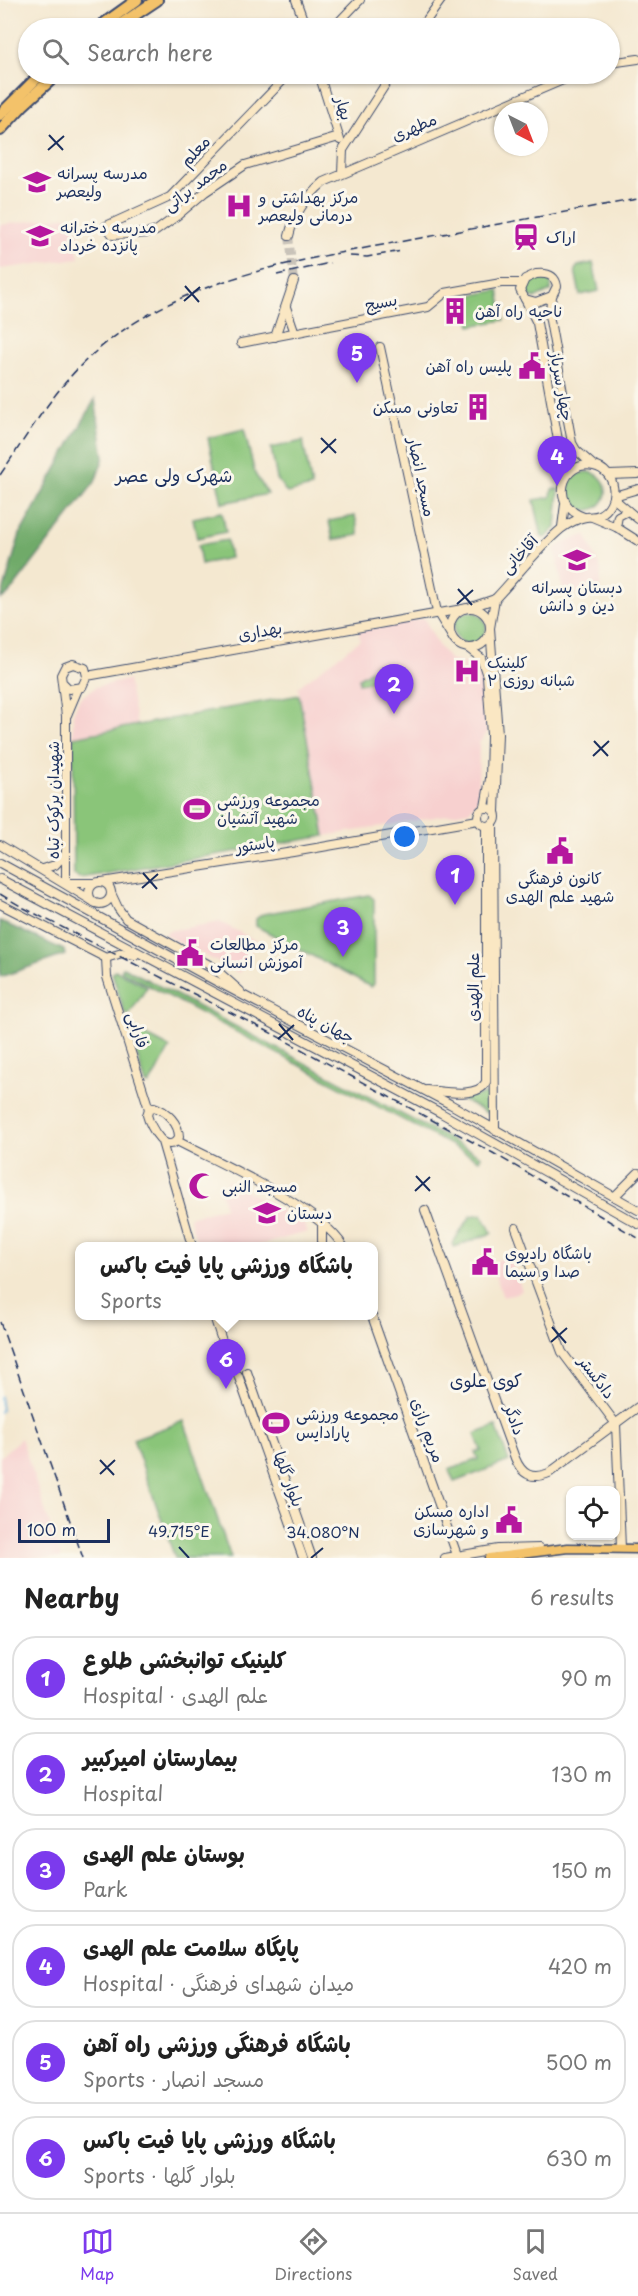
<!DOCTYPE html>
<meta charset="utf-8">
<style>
body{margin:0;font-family:"Playpen Sans","Playpen Sans Arabic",sans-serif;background:#f6f6f6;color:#222}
.controls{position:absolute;right:18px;bottom:18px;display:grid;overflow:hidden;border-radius:12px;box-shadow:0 2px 4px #0004}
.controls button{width:54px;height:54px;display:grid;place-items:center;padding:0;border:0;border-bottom:2px solid #e0e0e0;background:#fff;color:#222;font:30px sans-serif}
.compass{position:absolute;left:494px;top:102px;width:54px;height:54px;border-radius:50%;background:#fff;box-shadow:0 2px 4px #0004;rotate:138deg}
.scale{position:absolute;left:18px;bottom:15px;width:92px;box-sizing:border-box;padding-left:6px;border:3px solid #1b2f5e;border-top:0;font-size:16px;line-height:21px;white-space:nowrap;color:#1b2f5e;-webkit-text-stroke:4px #fbf7ec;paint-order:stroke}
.you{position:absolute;left:405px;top:837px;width:21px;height:21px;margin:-15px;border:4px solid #fff;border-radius:50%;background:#1a73e8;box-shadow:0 0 0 9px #1a73e833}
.badge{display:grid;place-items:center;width:39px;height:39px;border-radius:50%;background:#7c3aed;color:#fff;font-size:20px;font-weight:700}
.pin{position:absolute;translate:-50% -50px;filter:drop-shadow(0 2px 3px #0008)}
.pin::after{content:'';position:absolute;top:32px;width:21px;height:18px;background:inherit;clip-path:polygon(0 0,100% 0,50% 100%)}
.popup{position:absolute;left:75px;top:1242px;width:303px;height:78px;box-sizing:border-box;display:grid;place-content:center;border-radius:12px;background:#fff;filter:drop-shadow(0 2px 4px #0005);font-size:20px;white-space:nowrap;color:#767676}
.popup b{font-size:22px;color:#222}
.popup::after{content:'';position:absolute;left:50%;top:100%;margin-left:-12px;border:12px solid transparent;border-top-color:#fff}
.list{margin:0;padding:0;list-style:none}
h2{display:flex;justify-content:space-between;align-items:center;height:78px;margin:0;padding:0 24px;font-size:26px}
h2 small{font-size:20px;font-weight:400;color:#767676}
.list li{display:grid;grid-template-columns:39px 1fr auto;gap:18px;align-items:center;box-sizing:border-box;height:84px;margin:0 12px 12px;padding:0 12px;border:2px solid #e0e0e0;border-radius:24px}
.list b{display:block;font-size:22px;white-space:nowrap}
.list p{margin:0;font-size:20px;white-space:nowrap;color:#767676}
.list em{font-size:20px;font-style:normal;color:#767676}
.icon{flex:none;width:33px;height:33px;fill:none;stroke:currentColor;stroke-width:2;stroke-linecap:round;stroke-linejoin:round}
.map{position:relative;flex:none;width:638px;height:1558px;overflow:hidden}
.search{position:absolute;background:#fff;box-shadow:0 2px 4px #0004;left:18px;right:18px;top:18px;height:66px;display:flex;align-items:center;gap:15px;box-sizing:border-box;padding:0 21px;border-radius:33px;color:#767676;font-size:22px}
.sheet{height:654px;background:#fff}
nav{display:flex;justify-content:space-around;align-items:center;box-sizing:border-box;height:84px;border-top:2px solid #e0e0e0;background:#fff;font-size:16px;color:#767676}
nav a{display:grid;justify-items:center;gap:3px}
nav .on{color:#7c3aed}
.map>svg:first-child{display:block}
</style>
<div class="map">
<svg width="638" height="1558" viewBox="0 0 638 1558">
<rect width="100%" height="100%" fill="#fbf7ec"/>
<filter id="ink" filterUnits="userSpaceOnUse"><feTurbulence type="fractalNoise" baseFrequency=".0167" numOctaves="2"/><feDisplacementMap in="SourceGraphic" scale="12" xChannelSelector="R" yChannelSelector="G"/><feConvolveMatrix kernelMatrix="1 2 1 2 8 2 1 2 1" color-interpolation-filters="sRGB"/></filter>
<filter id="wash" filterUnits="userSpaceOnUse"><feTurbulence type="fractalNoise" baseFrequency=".008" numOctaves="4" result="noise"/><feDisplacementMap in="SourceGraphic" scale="24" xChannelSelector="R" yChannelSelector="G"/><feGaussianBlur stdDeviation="1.35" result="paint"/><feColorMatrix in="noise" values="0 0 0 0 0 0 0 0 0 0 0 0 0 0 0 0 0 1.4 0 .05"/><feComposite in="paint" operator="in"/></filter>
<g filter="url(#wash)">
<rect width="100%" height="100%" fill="#f4e8d0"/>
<g fill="#f7d0cf">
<polygon points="70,216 77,227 82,245 77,247 79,258 0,269 0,225"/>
<polygon points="586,535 601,570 600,591 564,595 555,549 567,541"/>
<polygon points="424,618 438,645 450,660 482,668 487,733 479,743 478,800 469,811 325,836 298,687 360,640 359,631"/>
<polygon points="128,680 137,726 73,737 73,714 80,698 96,687"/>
<polygon points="220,922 256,941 239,973 165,935 167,931"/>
<polygon points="227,1180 304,1224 307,1232 257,1246 198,1246 189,1217 225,1207 220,1192"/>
<polygon points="509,1256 522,1291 503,1297 490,1263"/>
<polygon points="21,1438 61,1558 0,1558 0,1457"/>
</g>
<g fill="#8ac579" stroke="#527a6c" stroke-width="1.5">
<polygon points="593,263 599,291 580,295 575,270 578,266"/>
<polygon points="541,277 551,282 551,291 536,298 529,296 525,291 526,284"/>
<polygon points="499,290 504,320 471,326 466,296"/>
<polygon points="244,429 255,474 268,494 222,503 208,438"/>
<polygon points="303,441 312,487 287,493 277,479 271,448"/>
<circle cx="587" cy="491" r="19"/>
<polygon points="552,489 559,489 556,527 546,538 542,537 534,500 551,497"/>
<polygon points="222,512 226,532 197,538 193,518"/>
<polygon points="355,516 359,535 333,540 329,521"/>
<polygon points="227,540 230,558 201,564 198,545"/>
<circle cx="470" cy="628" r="16"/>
<polygon points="375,664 381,664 384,669 370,682 359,683 359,678 373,669"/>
<polygon points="299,695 325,836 80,878 74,875 73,737"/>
<polygon points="369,895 374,899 374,984 371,987 256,926 256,919 263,914"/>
<polygon points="123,967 481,1156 479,1160 121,971"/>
<polygon points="115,970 147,987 129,1015 125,1014 112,973"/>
<polygon points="132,1028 170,1048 149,1085 146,1084 130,1033"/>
<polygon points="491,1093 491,1113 489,1114 453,1095 476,1096"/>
<polygon points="482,1214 492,1233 454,1247 452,1244 471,1216"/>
<polygon points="184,1421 231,1558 175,1558 133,1439"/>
<polygon points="496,1426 509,1461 454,1482 449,1470 478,1459 475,1452 481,1450 475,1434"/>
</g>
<g fill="#6faa69" stroke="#456c64" stroke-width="1.5">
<polygon points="95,399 104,457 95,482 8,595 1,599 20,534"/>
<polygon points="0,921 64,950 65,955 0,977"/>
</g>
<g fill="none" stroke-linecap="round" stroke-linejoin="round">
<polyline stroke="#68aedf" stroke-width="1.5" points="0,1396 2,1409 0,1412"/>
</g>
</g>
<g filter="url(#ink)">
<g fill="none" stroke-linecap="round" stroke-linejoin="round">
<polyline stroke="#c9c3b9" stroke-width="8" stroke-dasharray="8 4" stroke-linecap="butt" points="289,236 294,281"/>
<defs>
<g id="secondary">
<polyline points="296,0 306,28"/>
<polyline points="333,28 360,0"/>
<polyline points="421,28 441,0"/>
<polyline points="610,63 638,59"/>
<polyline points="289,74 170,197 106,226 113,235 149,233 156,231 178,215 205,192 245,165 339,137"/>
<polyline points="319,74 340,140"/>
<polyline points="342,173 343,150 392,74"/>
<path d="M289,236C294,214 306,197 324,182L577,74"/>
<path d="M536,274C545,273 555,274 557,286L552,296L536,302L525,299L520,290L525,279Z"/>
<polyline points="552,296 549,315 572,443 576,450 593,465"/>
<polyline points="525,299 537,323 565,479"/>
<polyline points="286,307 295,333"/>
<polyline points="275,337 294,281"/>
<polyline points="241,343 428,307 445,293 501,283 522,283"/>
<polyline points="380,347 437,612 451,635"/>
<polyline points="609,475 638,474"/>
<polyline points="614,496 638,489"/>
<polyline points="613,498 638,519"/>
<polyline points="592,517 616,527 638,541"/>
<polyline points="562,527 565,504"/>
<polyline points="616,527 618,516 628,511"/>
<path d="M495,599C516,577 538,548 561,529C567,524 579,518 586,517C591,516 595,517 599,515C621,504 617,471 594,466C561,459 549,506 584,517"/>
<polyline points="495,599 490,628 498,734 495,812"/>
<circle cx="470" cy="628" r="20"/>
<polyline points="468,648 481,658 487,676 491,735 490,779 485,807"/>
<polyline points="87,676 468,608 495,599"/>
<polyline points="63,683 69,689 82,687 87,676 85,668 73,664 65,667 61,675 66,716 66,883"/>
<polyline points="67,715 78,689"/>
<circle cx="487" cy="817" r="9"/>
<polyline points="493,823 495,1130"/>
<polyline points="0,845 91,900"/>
<polyline points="0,863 214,980 450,1104 638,1210"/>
<polyline points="42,869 55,865 66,853"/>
<polyline points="0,879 441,1113 638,1224"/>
<circle cx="100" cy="893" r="11"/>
<polyline points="102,882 293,852 478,820"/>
<polyline points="67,883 94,883"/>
<polyline points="111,893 118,908 126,919 213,967 240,991"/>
<polyline points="0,904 106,958 122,953 135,955"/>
<polyline points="106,958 107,977 149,1109"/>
<path d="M427,1090C442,1091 478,1099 486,1082V826"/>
<path d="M154,1107C167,1111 179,1124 179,1137C167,1158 150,1127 147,1115L149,1109Z"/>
<path d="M177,1141C221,1164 318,1206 343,1246"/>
<polyline points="162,1142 192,1246"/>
<polyline points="614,1197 638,1173"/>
<path d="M425,1210L515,1458C522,1475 532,1480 549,1473L638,1407"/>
<polyline points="322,1222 322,1246"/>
<polyline points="516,1228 562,1352 616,1424 621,1548"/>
<polyline points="214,1316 223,1344"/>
<polyline points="372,1316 457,1555"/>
<polyline points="247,1372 312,1558"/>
<polyline points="238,1375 303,1558"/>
<polyline points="445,1558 498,1549 539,1548"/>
</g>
<polyline id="primary" points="489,1558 568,1548 638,1549"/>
<g id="highway">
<polyline points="98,28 137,0"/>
<polyline points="115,28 157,0"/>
<polyline points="0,115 41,74"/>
<polyline points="0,130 23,105 57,74"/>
</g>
</defs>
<use href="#secondary" stroke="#3c4b6f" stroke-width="10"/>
<use href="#primary" stroke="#3c4b6f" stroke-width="11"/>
<use href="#highway" stroke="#3c4b6f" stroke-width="14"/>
<use href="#secondary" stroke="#fae7c3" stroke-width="8"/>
<use href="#primary" stroke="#f3c26a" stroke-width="8"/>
<use href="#highway" stroke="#f3c26a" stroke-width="10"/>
<g stroke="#1b2f5e" stroke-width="1.5" stroke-dasharray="9 4.5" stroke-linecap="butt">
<polyline points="350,256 367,257 402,251"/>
<polyline points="277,275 330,263"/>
<path d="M0,475C29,433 56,386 94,353C183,275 303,260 415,239C489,226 564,212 638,199"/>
<polyline points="0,894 24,908 275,1035 493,1153 638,1238"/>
<polyline points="0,1322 83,1558"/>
</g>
</g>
</g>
<path fill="none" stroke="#1b2f5e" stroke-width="2" d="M49,135L63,150M48,150L64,136M185,286L199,302M184,301L200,287M321,438L336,453M321,453L336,439M458,589L472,605M457,604L473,590M594,741L608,756M593,756L609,741M143,873L157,889M142,888L158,874M279,1024L293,1040M278,1039L294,1025M416,1176L430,1191M415,1191L430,1177M552,1327L566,1343M551,1342L567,1328M100,1460L114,1475M100,1474L115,1460M179,1547L189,1558M311,1558L323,1548"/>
<defs>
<symbol id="school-bare" viewBox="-9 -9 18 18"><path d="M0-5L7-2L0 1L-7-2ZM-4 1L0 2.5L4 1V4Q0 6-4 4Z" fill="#b5179e" stroke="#fbf7ec" stroke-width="2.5" paint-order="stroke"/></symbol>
<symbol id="hospital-bare" viewBox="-9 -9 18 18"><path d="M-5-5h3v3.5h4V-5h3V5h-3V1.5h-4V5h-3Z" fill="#b5179e" stroke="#fbf7ec" stroke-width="2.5" paint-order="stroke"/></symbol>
<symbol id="station-bare" viewBox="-9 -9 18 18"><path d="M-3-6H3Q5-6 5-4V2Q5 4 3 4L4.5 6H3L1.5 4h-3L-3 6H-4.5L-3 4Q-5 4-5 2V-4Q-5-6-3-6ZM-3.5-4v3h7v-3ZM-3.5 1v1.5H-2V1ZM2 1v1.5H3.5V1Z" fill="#b5179e" stroke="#fbf7ec" stroke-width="2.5" paint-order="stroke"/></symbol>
<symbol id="building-bare" viewBox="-9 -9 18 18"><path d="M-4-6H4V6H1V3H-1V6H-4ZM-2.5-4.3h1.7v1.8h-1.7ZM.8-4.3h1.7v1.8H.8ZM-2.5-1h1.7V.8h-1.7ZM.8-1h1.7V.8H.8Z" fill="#b5179e" stroke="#fbf7ec" stroke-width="2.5" paint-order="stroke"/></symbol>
<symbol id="civic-bare" viewBox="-9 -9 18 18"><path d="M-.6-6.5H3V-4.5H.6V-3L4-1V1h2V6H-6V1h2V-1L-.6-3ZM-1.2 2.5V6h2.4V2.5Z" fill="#b5179e" stroke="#fbf7ec" stroke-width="2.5" paint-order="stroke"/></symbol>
<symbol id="stadium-bare" viewBox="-9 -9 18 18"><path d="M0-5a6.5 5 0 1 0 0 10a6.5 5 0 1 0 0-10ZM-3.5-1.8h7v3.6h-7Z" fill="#b5179e" stroke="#fbf7ec" stroke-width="2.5" paint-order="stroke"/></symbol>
<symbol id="mosque-bare" viewBox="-9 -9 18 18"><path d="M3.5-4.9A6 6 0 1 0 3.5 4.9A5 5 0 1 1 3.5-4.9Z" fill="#b5179e" stroke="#fbf7ec" stroke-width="2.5" paint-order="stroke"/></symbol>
</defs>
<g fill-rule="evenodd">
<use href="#school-bare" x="18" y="163" width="38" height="38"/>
<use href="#hospital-bare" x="220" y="187" width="38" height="38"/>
<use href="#school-bare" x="21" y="217" width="38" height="38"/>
<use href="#station-bare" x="507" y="218" width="38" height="38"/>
<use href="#building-bare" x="436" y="292" width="38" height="38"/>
<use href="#civic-bare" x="513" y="347" width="38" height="38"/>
<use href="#building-bare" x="459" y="388" width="38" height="38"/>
<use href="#school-bare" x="558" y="541" width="38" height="38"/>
<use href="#hospital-bare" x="448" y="652" width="38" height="38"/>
<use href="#stadium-bare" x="178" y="790" width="38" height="38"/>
<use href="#civic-bare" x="541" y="832" width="38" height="38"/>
<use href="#civic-bare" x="171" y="934" width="38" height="38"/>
<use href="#mosque-bare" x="183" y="1167" width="38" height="38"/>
<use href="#school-bare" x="248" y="1194" width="38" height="38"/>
<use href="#civic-bare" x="466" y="1243" width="38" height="38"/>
<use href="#stadium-bare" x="257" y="1404" width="38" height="38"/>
<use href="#civic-bare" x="490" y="1501" width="38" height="38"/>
</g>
<g text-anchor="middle" stroke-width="6" stroke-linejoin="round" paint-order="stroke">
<g font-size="16" fill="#1b2f5e" stroke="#fbf7ec">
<text transform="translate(344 108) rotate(73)" y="6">بهار</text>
<text transform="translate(414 127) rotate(-23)" y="6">مطهری</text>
<text transform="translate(195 151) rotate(-47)" y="6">معلم</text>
<text transform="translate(195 185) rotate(-37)" y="6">محمد براتی</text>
<text transform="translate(381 302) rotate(-11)" y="6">بسیج</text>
<text transform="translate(562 386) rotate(80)" y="6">چهار سرباز</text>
<text transform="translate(422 477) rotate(78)" y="6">مسجد انصار</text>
<text transform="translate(519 554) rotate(-47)" y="6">آقاخانی</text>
<text transform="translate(260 631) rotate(-10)" y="6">بهداری</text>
<text transform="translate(53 800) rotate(-90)" y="6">شهیدان برکوک تباه</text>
<text transform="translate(255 844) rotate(-9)" y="6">پاستور</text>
<text transform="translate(473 987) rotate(-90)" y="6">علم الهدی</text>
<text transform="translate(326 1024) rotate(28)" y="6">جهان پناه</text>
<text transform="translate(138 1030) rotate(72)" y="6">فارابی</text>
<text transform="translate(597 1377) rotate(53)" y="6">دادگستر</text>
<text transform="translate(515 1420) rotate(70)" y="6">دادگر</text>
<text transform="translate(428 1430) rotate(70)" y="6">مریم رازی</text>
<text transform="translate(289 1479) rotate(70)" y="6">بلوار گلها</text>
</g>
<g font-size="16" fill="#1b2f5e" stroke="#fbf7ec" text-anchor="start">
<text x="57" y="179">مدرسه پسرانه<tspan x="57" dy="18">ولیعصر</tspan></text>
<text x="259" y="203">مرکز بهداشتی و<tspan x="259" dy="18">درمانی ولیعصر</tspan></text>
<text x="60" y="233">مدرسه دخترانه<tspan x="60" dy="18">پانزده خرداد</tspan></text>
<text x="546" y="243">اراک</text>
<text x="475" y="317">ناحیه راه آهن</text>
<text x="512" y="372" text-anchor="end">پلیس راه آهن</text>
<text x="458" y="413" text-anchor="end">تعاونی مسکن</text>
<text x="577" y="593" text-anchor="middle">دبستان پسرانه<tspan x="577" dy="18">دین و دانش</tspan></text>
<text x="487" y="668">کلینیک<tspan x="487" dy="18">شبانه روزی ۲</tspan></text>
<text x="217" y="806">مجموعه ورزشی<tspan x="217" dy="18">شهید آتشیان</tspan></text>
<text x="560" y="884" text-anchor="middle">کانون فرهنگی<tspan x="560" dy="18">شهید علم الهدی</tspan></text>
<text x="210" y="950">مرکز مطالعات<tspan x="210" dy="18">آموزش انسانی</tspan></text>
<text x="222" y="1192">مسجد النبی</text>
<text x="287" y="1219">دبستان</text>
<text x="505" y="1259">باشگاه رادیوی<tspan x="505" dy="18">صدا و سیما</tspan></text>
<text x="296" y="1420">مجموعه ورزشی<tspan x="296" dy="18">پارادایس</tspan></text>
<text x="489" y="1517" text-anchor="end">اداره مسکن<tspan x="489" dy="18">و شهرسازی</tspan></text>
</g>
<g font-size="18" fill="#1b2f5e" stroke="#fbf7ec">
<text x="174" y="482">شهرک ولی عصر</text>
<text x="486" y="1387">کوی علوی</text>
</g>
</g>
<g font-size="15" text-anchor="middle" fill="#1b2f5e" stroke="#fbf7ec" stroke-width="6" stroke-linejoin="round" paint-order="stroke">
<text x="179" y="1537">49.715°E</text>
<text x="323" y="1538">34.080°N</text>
</g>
</svg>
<div class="controls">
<button><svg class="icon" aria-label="locate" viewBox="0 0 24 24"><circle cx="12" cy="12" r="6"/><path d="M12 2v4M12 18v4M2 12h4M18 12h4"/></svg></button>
</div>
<svg class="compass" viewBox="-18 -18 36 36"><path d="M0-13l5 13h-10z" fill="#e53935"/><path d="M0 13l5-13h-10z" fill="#767676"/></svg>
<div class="scale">100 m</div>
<div class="you"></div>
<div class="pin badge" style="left:455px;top:905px">1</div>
<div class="pin badge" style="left:394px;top:714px">2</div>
<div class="pin badge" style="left:343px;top:957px">3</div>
<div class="pin badge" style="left:557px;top:486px">4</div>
<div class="pin badge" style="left:357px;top:383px">5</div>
<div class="pin badge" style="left:226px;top:1389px">6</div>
<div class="popup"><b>باشگاه ورزشی پایا فیت باکس</b>Sports</div>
<div class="search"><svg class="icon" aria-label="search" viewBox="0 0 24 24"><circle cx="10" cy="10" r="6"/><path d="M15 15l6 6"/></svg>Search here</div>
</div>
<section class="sheet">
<h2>Nearby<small>6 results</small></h2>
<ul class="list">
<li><span class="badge">1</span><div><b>کلینیک توانبخشی طلوع</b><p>Hospital · علم الهدی</p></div><em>90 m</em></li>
<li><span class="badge">2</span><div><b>بیمارستان امیرکبیر</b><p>Hospital</p></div><em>130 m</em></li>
<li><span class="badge">3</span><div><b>بوستان علم الهدی</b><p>Park</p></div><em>150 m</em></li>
<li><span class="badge">4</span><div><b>پایگاه سلامت علم الهدی</b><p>Hospital · میدان شهدای فرهنگی</p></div><em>420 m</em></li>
<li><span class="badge">5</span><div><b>باشگاه فرهنگی ورزشی راه آهن</b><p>Sports · مسجد انصار</p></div><em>500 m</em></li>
<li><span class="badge">6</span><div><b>باشگاه ورزشی پایا فیت باکس</b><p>Sports · بلوار گلها</p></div><em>630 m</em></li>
</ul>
</section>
<nav>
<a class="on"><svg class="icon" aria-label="map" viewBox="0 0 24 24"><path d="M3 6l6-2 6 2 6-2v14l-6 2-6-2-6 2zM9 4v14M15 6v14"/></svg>Map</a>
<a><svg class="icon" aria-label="directions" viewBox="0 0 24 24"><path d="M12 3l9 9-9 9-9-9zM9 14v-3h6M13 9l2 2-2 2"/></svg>Directions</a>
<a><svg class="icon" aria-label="saved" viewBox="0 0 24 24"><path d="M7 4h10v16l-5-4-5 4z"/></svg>Saved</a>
</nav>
